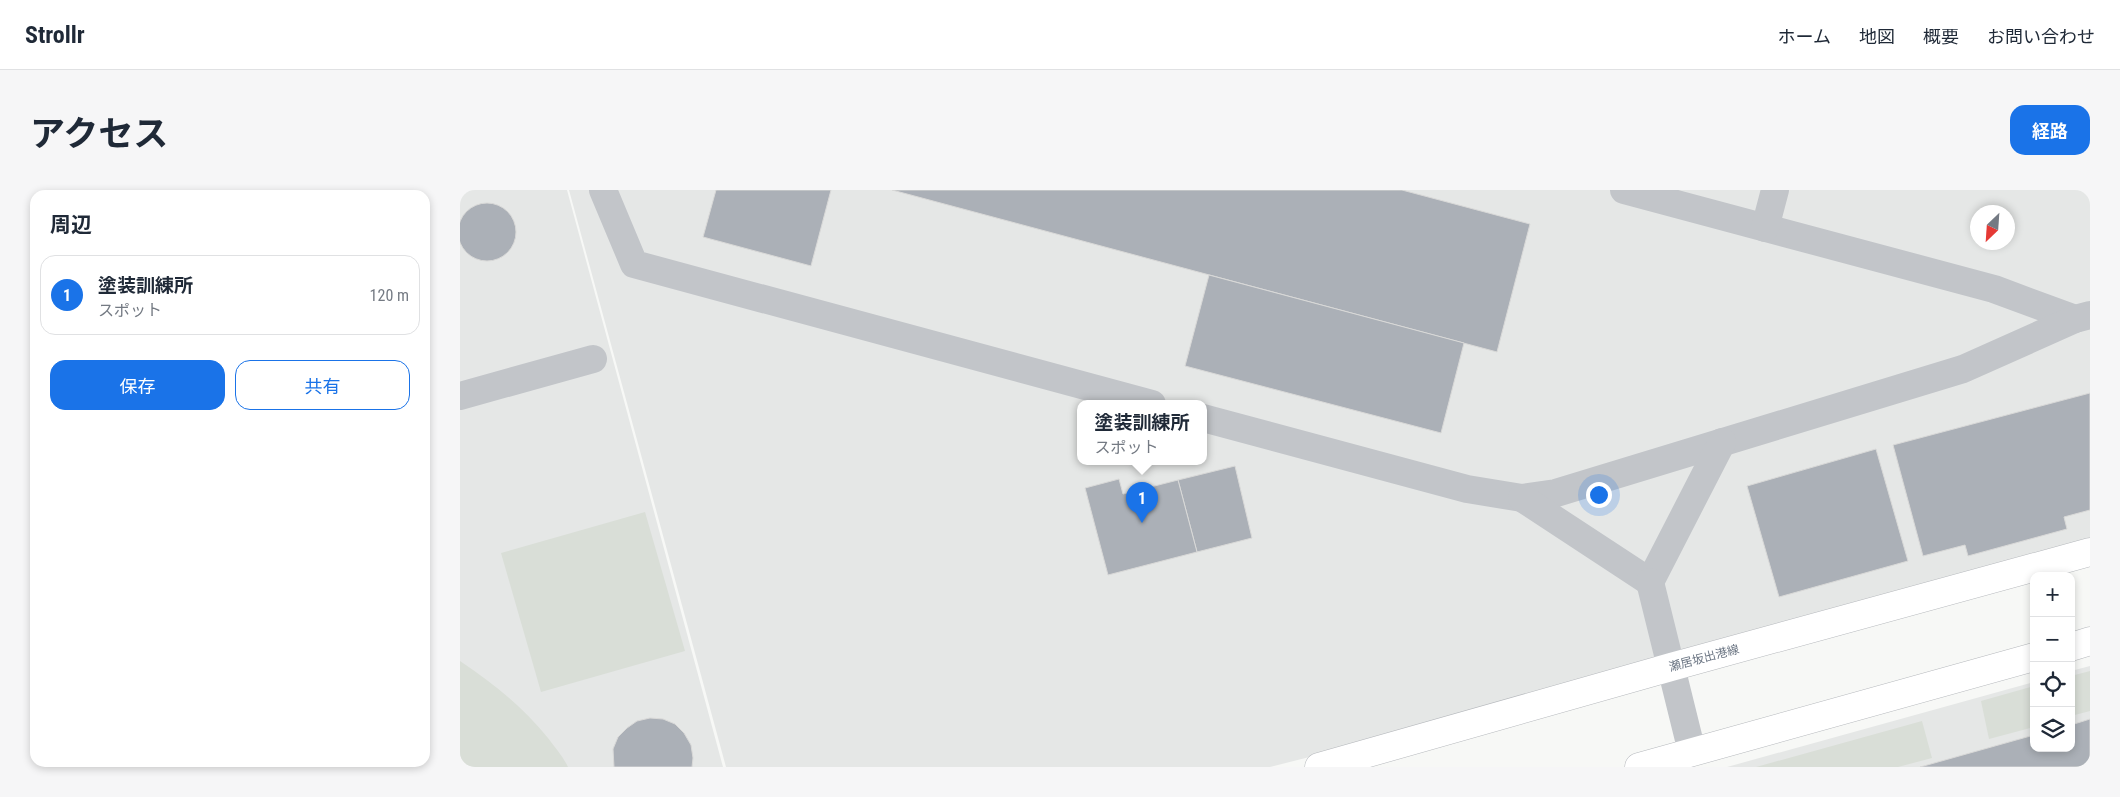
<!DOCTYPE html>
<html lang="ja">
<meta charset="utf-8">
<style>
body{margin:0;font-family:"Roboto Condensed","Noto Sans JP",sans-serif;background:#f6f6f7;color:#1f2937}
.controls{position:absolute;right:15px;bottom:15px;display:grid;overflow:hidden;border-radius:10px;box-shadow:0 2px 8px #0003}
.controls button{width:45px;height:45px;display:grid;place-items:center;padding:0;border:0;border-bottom:1px solid #e0e1e3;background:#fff;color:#1f2937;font:25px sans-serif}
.compass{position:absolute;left:1510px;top:15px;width:45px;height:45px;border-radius:50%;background:#fff;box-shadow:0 2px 8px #0003;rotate:205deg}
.you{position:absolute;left:1138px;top:304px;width:18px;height:18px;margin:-12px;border:4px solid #fff;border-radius:50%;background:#1a73e8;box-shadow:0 0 0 8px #1a73e833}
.badge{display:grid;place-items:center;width:32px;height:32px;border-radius:50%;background:#1a73e8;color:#fff;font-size:16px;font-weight:700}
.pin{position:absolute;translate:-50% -41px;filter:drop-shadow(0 1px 2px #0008)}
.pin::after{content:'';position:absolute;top:26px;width:18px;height:15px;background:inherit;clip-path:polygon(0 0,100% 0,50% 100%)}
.popup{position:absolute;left:617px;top:210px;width:130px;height:65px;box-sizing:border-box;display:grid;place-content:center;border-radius:10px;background:#fff;filter:drop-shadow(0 1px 4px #0005);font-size:16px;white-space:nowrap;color:#747a83}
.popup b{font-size:19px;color:#1f2937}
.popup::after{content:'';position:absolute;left:50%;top:100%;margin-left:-10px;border:10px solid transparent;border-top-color:#fff}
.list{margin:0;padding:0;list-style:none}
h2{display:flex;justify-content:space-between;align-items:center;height:65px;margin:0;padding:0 20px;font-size:21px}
h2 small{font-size:16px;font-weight:400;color:#747a83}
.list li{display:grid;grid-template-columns:32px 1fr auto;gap:15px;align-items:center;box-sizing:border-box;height:80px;margin:0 10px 10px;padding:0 10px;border:1px solid #e0e1e3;border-radius:15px}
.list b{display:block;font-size:19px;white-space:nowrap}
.list p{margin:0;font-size:16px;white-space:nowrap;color:#747a83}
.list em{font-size:16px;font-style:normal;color:#747a83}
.actions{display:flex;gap:10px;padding:15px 20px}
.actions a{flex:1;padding:11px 0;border:1px solid #1a73e8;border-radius:15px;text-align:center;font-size:18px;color:#1a73e8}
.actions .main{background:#1a73e8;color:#fff}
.icon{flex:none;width:28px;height:28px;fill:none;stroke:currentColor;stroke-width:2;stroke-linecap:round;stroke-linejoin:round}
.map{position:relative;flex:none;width:1630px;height:577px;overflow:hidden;border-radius:15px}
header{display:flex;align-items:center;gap:30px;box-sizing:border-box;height:70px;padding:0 25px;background:#fff;border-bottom:1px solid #e0e1e3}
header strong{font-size:24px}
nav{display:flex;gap:28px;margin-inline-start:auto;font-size:18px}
.intro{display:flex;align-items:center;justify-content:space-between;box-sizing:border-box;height:120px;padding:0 30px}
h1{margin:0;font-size:35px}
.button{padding:12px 22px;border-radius:15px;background:#1a73e8;color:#fff;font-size:18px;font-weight:700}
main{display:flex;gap:30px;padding:0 30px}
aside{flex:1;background:#fff;border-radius:15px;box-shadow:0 2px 8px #0003}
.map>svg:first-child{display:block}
</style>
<header>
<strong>Strollr</strong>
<nav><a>ホーム</a><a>地図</a><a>概要</a><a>お問い合わせ</a></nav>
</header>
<div class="intro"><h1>アクセス</h1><a class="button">経路</a></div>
<main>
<aside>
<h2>周辺<small></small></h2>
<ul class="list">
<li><span class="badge">1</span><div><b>塗装訓練所</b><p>スポット</p></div><em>120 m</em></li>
</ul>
<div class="actions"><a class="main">保存</a><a>共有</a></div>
</aside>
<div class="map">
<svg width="1630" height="577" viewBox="0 0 1630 577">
<rect width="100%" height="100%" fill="#f7f8f6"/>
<g fill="#e5e7e6" fill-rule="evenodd">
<polygon points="0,0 107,0 263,577 0,577"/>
<path d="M109,0H1630V349L1007,527L810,577H266ZM1518,22H1548V52H1518ZM621,214H743V272H621Z"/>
<polygon points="1630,476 1630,577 1267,577 1574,492 1574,558 1611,558 1611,481"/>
</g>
<g fill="#d9ded7">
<polygon points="185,322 225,461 81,502 41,363"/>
<path d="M0,471C33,493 63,517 88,548C95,558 103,566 108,577H0Z"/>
<polygon points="1630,481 1630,521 1611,526 1611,486"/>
<polygon points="1574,496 1574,537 1529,549 1521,511"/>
<polygon points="1462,531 1472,568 1438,577 1296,577"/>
</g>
<g fill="#abb0b7" stroke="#d9d9d8">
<polygon points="256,0 371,0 351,76 243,47"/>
<polygon points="432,0 942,0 1070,34 1037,162"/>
<circle cx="27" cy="42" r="29"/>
<polygon points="749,85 1004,153 981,243 725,176"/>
<polygon points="1630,203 1630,320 1604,327 1607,339 1508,366 1505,355 1463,366 1433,255"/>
<polygon points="1416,259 1448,371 1319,407 1287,296"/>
<polygon points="775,276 792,348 737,362 718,290"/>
<polygon points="659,289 663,304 718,290 737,362 648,385 625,298"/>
<polygon points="190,528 203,529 215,534 224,543 231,555 233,568 232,577 154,577 153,559 158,547 167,538 177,531"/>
<polygon points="1630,529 1630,577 1460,577 1574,545 1574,558 1611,558 1611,535"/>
</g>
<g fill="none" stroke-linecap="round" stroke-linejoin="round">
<defs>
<g id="major">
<polyline points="1611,457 1630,451"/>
<polyline points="859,577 1211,477 1630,362"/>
<polyline points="1179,577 1574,467"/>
</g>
</defs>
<use href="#major" stroke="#b6b9bd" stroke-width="29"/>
<g stroke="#c2c5c9" stroke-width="28">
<polyline points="143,0 174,74 692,214"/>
<polyline points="1164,0 1534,99 1615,129"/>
<polyline points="1305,38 1315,0"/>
<polyline points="0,206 133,169"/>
<polyline points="743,228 1007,299 1062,308 1096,303 1503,179 1615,129 1630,125"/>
<polyline points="1062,308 1190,392 1262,252"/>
<polyline points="1190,392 1232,562"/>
</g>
<use href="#major" stroke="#fff" stroke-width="28"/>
</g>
<g text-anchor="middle" stroke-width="5" stroke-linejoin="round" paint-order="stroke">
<g font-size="12" fill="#6b7583" stroke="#fff">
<text transform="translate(1244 468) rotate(-15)" y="4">瀬居坂出港線</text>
</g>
</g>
</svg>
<div class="controls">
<button>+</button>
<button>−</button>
<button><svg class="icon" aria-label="locate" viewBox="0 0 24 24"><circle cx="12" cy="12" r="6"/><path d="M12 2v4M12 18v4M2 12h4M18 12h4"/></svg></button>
<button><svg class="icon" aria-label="layers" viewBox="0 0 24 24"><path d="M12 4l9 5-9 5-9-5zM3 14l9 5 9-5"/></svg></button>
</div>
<svg class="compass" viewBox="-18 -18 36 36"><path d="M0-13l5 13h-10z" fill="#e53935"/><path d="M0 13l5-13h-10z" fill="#747a83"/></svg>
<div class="you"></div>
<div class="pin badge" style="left:682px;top:333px">1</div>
<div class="popup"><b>塗装訓練所</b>スポット</div>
</div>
</main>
